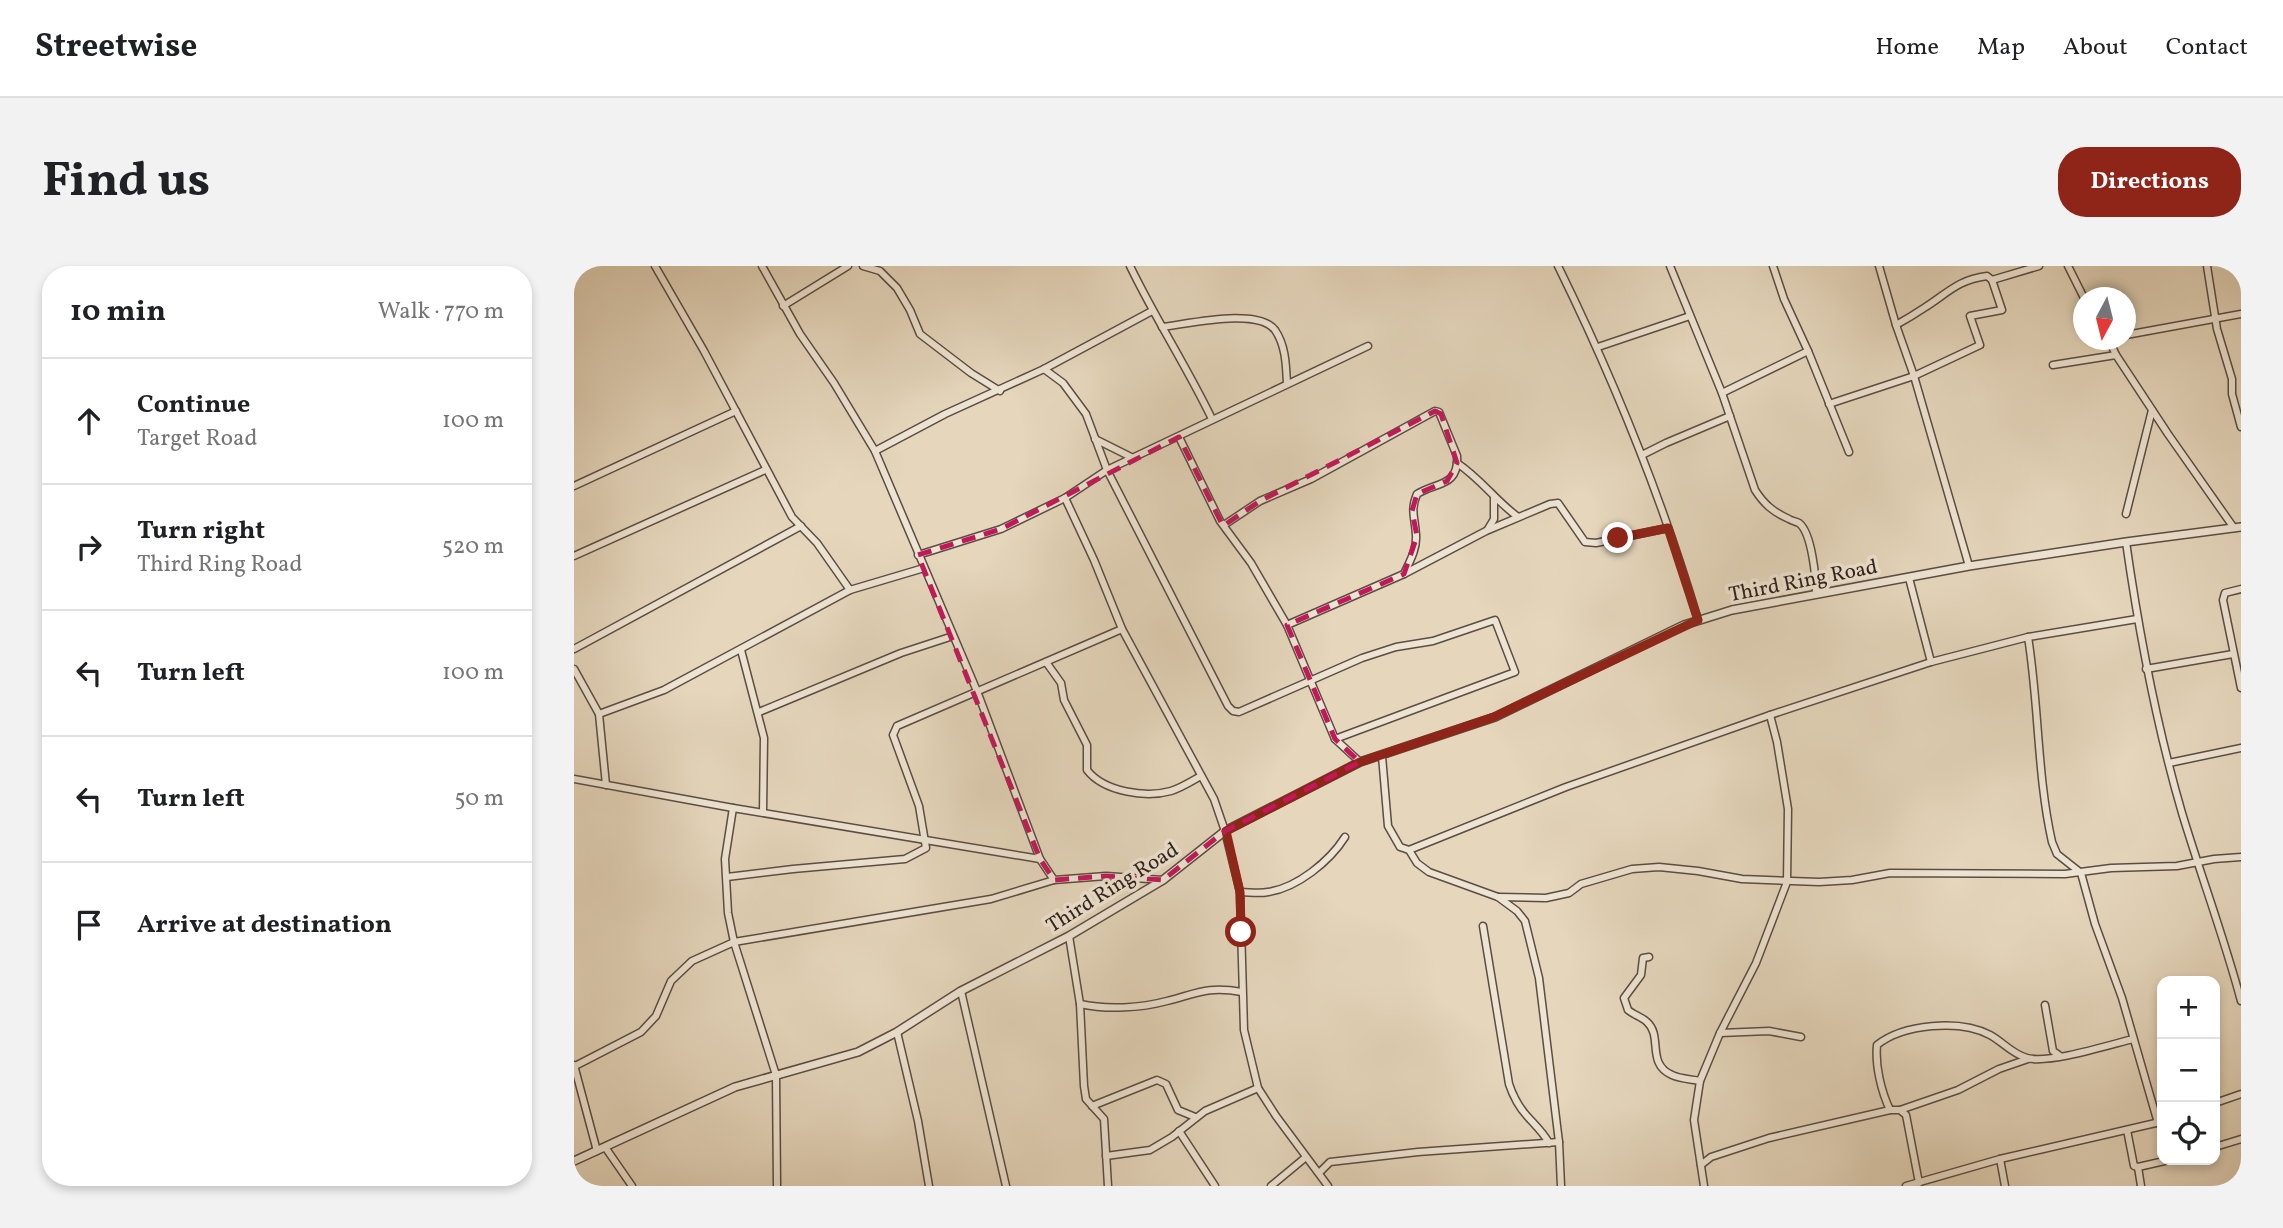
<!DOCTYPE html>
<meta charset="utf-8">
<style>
body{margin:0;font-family:Vollkorn,serif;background:#f2f2f2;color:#202124}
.controls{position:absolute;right:21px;bottom:21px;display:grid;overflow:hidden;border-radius:14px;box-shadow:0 4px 10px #0003}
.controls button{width:63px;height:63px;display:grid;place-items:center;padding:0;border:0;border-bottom:2px solid #e0e0e0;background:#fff;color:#202124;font:35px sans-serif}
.compass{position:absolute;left:1499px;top:21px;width:63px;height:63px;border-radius:50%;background:#fff;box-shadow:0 4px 10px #0003;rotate:187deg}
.stop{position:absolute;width:21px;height:21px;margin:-16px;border:5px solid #8f2418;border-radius:50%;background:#fff}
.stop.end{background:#8f2418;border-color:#fff;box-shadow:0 2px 7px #0008}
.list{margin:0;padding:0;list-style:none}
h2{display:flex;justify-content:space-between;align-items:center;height:91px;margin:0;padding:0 28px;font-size:30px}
h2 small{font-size:23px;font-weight:400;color:#757577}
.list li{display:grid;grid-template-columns:46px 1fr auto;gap:21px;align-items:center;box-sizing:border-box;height:126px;padding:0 28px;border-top:2px solid #e0e0e0}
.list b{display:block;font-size:26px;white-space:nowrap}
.list p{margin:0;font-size:23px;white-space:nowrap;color:#757577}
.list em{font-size:23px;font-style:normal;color:#757577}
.icon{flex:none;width:38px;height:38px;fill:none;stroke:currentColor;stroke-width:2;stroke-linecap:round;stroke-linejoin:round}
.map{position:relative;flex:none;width:1667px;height:920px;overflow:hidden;border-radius:28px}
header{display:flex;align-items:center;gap:42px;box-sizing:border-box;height:98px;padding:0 35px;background:#fff;border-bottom:2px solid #e0e0e0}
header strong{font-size:33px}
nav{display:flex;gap:38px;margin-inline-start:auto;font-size:24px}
.intro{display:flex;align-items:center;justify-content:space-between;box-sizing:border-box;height:168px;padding:0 42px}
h1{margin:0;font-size:49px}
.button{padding:18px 32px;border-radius:28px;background:#8f2418;color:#fff;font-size:24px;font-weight:700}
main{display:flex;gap:42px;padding:0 42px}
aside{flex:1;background:#fff;border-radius:28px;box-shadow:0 4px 10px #0003}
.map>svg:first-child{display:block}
</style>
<header>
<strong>Streetwise</strong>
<nav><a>Home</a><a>Map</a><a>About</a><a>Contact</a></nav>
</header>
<div class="intro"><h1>Find us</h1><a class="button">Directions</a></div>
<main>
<aside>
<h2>10 min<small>Walk · 770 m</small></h2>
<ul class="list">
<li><svg class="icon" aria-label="ahead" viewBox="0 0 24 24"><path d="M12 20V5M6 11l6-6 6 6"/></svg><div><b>Continue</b><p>Target Road</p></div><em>100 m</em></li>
<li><svg class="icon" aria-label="right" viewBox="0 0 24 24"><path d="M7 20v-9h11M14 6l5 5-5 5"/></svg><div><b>Turn right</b><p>Third Ring Road</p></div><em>520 m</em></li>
<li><svg class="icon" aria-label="left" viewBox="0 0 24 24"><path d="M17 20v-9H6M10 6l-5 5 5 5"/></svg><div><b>Turn left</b></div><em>100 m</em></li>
<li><svg class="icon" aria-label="left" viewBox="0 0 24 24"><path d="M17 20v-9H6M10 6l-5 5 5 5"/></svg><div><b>Turn left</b></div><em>50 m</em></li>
<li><svg class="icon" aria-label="arrive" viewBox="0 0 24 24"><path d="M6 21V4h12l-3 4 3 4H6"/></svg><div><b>Arrive at destination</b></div></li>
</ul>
</aside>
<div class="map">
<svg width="1667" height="920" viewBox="0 0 1667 920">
<rect width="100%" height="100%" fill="#e5d6bc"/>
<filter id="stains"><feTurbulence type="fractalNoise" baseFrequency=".00286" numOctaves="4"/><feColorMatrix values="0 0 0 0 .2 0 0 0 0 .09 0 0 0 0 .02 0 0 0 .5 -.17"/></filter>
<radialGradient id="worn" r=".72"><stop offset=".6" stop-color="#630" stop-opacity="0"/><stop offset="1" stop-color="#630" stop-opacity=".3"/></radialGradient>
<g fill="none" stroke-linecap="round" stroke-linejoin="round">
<defs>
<g id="minor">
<polyline points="81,0 130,85 218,251 243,277 276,324"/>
<polyline points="188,0 226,68 260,117 301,185 403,425 466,593 480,614 532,610 589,614"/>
<polyline points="289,0 306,5 323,22 336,44 346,68 397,107 426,125"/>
<path d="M556,0C581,52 613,101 638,153"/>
<path d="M984,0C1040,114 1088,232 1124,354"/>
<path d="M1096,0L1148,127L1181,224C1190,238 1199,246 1215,253C1216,254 1223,256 1225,257C1238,267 1242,312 1242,328"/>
<polyline points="1199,0 1210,33 1234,85 1275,186"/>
<polyline points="1305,0 1322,59 1340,110 1395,300"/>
<polyline points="1494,0 1510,32"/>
<polyline points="1633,0 1643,63 1658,113 1658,128 1667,161"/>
<polyline points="209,40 274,0"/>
<path d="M1322,59C1331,54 1341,48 1350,42C1374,27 1383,14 1413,10L1418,14"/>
<path d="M588,61C614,58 684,41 701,64C712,80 712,100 713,118"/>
<polyline points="1552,69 1667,48"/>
<polyline points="1535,74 1542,89 1594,168 1660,262"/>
<polyline points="1024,81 1116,50"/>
<polyline points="1479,99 1542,89"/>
<polyline points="470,103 489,117 512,148 533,204 654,440 659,445 665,446 788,392 822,381 859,375 921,354 941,406 761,473"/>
<polyline points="1148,127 1234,85"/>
<polyline points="1255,138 1340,110 1406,79 1396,50 1428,44 1418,14 1465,0"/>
<polyline points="605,171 646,255 677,297 713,359 761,473 786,496"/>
<polyline points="521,173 559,192"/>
<polyline points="301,185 371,148 470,103 578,45"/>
<polyline points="1068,189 1092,177 1156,150"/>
<path d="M883,197C907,213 922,235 944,251"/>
<polyline points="0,220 162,145"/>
<polyline points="491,232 520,294 548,363 640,533 651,565 666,626 670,764 684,822 702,850 754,920"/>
<polyline points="1552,248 1578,144"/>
<path d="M650,259L686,235L737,213L861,145L865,146L883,190C885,221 862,216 843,228C836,245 841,251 842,269C843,283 836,295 830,308"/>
<polyline points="914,263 920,253 920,231"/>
<path d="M1552,276C1565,367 1582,458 1608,547C1627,610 1650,671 1667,735"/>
<polyline points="344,289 427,263 491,232 533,204 794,80"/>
<polyline points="0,290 191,204"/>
<polyline points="1335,312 1357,396"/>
<polyline points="1667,323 1651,327 1649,334 1667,422"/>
<polyline points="713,359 830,308 912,265 976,238 984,237 1011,276 1022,277 1094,262"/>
<path d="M1454,371C1465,439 1463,509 1478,576L1483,588L1507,607L1521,658L1548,732L1584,857"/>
<polyline points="0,383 227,260"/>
<polyline points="167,384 190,472 189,546"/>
<path d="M472,396L487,417L490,434L513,479V504C530,526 572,532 597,525C607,522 618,515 627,510"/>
<polyline points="0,403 25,448"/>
<polyline points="1572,403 1659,388"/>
<polyline points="185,446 327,387 379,370"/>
<polyline points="808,490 814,560 826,581 835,584 843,597 855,606 924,631 943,645 951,655 965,712 985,876 987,920"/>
<polyline points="1595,497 1667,482"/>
<polyline points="0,513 159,542 151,593 154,647 160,676 202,809 203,920"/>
<polyline points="32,519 25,448 90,424 276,324 350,302"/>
<polyline points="159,542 466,593"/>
<polyline points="835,584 992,521 1196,449 1357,396 1454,371 1563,353"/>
<polyline points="153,611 219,603 331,593 352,582 345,540 319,469 323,460 548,363"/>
<path d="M666,626C675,626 685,628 694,626C723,622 756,595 771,571"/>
<polyline points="924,631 972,632 995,627 1007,618 1058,603 1085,601 1124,605 1168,613 1245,616 1278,614 1316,607 1491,608 1537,602 1603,600 1640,593 1667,591"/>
<path d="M909,660L935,818C939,830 944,840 953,850C961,859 969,866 975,877"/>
<polyline points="495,670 506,738 510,820 512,833 530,853 534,920"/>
<path d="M1075,691L1069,692L1067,709L1050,732L1054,744C1060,749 1068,751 1073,756C1089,770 1072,798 1098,809C1106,813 1117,813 1126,815"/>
<polyline points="387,725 432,920"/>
<path d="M506,738C533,744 567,742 593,735C624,727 634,720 668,726"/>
<polyline points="1471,739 1479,785 1486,790"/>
<polyline points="323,766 344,855 355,920"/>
<polyline points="1146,767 1195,765 1227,771"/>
<polyline points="0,799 23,885"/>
<polyline points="1,800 67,766 82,750 97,715 118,695 160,676 417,633 480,614"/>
<polyline points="1641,837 1667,828"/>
<polyline points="518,840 583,814 592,818 604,844 621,851"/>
<path d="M1316,844C1307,825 1301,799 1303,779C1329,758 1386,753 1416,769C1429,776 1438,788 1453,792C1475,798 1535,779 1559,773"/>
<polyline points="1326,844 1384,824 1425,803 1454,793"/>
<polyline points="1553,864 1560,900 1564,901 1595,894"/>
<polyline points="605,865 641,920"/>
<polyline points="31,881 58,920"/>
<polyline points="1641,881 1667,873"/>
<polyline points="532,890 576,884 598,871 631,845 684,822"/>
<polyline points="1426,893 1431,920"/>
<polyline points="1127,899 1137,891 1195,872 1316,844 1326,844 1332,849 1345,917"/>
<polyline points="1564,901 1567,920"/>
<polyline points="745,907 756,896 844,886 985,876"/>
<polyline points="697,920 732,891"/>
<polyline points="1130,920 1120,854 1126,815 1146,767 1182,697 1213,616 1214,543 1203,476 1196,449"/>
<polyline points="1332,920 1426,893 1586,856"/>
</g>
<polyline id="tertiary" points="0,895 161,821 284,786 323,766 387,725 495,670 589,614 651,565 786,496 921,451 1110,359 1158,344 1395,300 1552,276 1667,261"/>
</defs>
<use href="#minor" stroke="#5b4d42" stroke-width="9"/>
<use href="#tertiary" stroke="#5b4d42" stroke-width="10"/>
<use href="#minor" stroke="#eee4d3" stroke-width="6"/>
<use href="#tertiary" stroke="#eee4d3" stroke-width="7"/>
</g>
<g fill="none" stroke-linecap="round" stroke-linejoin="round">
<polyline stroke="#8f2418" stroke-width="9" points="667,666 666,626 652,565 786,496 920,451 1124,354 1094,262 1044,272"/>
</g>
<path fill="none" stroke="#c2185b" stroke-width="5" stroke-dasharray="14 9" stroke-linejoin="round" d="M861,145L867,148L883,197L873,215L843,228L838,245L843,270L830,308L713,359L761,473L786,496L651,565L589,614L532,610L480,614L466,593L344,289L427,263L605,171L649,260L686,235Z"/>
<g text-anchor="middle" stroke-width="7" stroke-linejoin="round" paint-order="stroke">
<g font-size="21" fill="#2d1f19" stroke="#eee4d3">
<text transform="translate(1229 314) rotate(-11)" y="7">Third Ring Road</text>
<text transform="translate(538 621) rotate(-32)" y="7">Third Ring Road</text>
</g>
</g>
<rect width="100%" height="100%" filter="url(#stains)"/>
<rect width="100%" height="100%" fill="url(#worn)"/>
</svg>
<div class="controls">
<button>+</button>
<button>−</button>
<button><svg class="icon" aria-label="locate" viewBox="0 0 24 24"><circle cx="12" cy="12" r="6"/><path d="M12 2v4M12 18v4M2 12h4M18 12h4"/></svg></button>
</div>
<svg class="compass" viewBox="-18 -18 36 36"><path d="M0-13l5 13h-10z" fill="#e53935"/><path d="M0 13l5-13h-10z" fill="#757577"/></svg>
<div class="stop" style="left:667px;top:666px"></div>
<div class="stop end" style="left:1044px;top:272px"></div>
</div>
</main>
